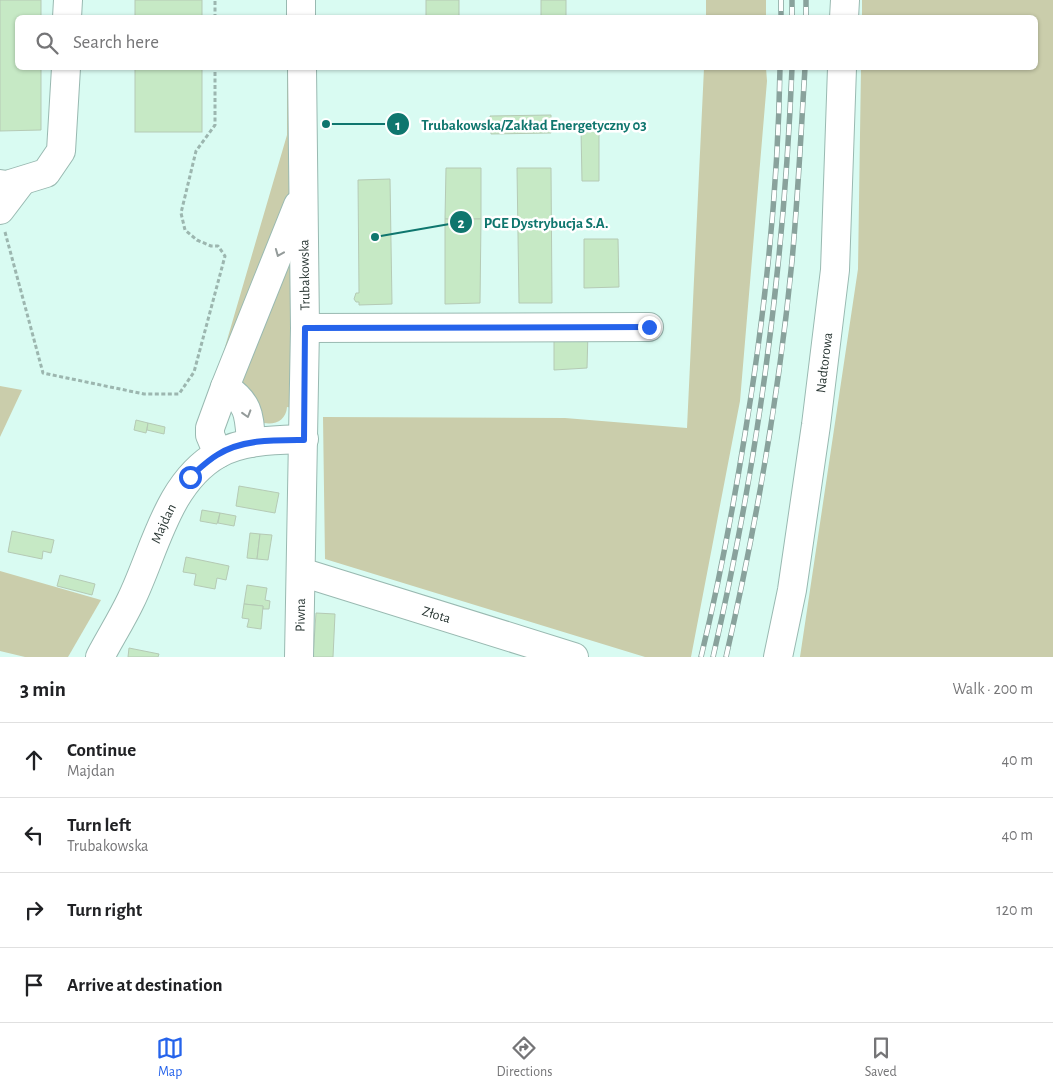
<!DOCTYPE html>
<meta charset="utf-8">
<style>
body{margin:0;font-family:"Alegreya Sans",sans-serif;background:#f6f6f6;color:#202124}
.stop{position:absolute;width:15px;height:15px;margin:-11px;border:4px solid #2563eb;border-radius:50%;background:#fff}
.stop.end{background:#2563eb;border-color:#fff;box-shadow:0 1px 5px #0008}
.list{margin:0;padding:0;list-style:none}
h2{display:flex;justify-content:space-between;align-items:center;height:65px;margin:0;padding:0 20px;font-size:21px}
h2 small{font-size:16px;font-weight:400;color:#757577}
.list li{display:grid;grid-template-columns:32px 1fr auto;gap:15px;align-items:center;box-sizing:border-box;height:75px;padding:0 20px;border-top:1px solid #e0e0e0}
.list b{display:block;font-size:19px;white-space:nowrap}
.list p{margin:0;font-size:16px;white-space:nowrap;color:#757577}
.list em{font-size:16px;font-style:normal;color:#757577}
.icon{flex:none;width:28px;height:28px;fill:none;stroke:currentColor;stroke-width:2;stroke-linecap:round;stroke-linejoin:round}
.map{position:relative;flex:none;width:1053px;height:657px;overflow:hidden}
.search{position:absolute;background:#fff;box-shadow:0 1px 4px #0004;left:15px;right:15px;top:15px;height:55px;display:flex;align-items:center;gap:12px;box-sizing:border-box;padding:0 18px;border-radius:8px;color:#757577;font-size:19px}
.sheet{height:365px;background:#fff}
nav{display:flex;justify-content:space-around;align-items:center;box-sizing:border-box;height:70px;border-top:1px solid #e0e0e0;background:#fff;font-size:14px;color:#757577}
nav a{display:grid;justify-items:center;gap:2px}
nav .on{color:#2563eb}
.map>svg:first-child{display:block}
</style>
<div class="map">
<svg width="1053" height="657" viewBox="0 0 1053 657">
<rect width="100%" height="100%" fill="#d9fbf2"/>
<g fill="#cacdab">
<rect x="706" y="0" width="60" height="17"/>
<polygon points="862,0 1053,0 1053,657 800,657 858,269 861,68 1036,68 1036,18 862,17"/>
<polygon points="287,68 292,68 292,186 201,429 287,135"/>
<polygon points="704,68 766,68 767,81 740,401 691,657 645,657 325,559 323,417 565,418 687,428"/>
<path d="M291,242L293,408L287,407C286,420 276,425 264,423L260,414L238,383Z"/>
<polygon points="0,386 22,390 0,437"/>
<polygon points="0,571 101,600 68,657 25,657 0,651"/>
</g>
<g fill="#c6e9c5" stroke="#b5cab5">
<polygon points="0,0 41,0 41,18 18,18 18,68 41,68 41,130 0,131"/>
<rect x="135" y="0" width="67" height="18"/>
<rect x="426" y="0" width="33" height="18"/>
<rect x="541" y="0" width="25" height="18"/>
<rect x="135" y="68" width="67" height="64"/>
<polygon points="551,115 551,133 491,134 490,116"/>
<polygon points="599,129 599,181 582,181 581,130"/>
<polygon points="446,168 481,168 481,219 445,219"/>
<polygon points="517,168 551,168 552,303 519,303"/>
<polygon points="390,179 392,304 359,305 359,302 356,302 354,299 356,293 359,293 358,180"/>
<polygon points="445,219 481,219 480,303 445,304"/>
<polygon points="584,239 618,239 619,287 584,288"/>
<polygon points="588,332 587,368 554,370 554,334"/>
<polygon points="136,420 148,423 146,433 134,430"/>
<polygon points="148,423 165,427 164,434 147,430"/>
<polygon points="239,486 279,493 275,513 236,506"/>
<polygon points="202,510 220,513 217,524 200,521"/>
<polygon points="220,513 236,516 234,526 218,523"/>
<polygon points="12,531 54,540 51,553 43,551 42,559 8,552"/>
<polygon points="250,533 260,534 257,559 247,558"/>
<polygon points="260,534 272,535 268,560 257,559"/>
<polygon points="186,557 229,566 226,580 217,578 215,589 194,585 196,574 183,572"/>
<polygon points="60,575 95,584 92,595 57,586"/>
<polygon points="247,585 267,588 265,600 270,601 269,609 263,609 263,606 244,604"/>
<polygon points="244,604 263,606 261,629 247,627 249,619 242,618"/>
<polygon points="316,613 335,614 333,657 313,657"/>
<polygon points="129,648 159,654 158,657 128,657"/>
</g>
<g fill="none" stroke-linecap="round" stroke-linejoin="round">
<defs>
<g id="minor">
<polyline points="301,0 301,18"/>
<polyline points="67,18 68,0"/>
<polyline points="844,18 845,0"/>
<polyline points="0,184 7,185 46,173 61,151 66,68"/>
<polyline points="0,210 22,181"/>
<polyline points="305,328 649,327"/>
<path d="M251,443C249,415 250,404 225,387L298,205"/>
<polyline points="218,454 210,435 210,428 225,387"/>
<path id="s1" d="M301,572L574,657"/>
<path id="s2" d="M100,657C110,638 122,619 131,600C155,551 167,483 218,454C243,440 275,440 304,439"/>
<path id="s3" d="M299,657L305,328L302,68"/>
<path id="s4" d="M778,657L792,590L816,425L835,270L842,68"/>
</g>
</defs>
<use href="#minor" stroke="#99b9b1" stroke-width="30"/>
<g stroke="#9cb6af" stroke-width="3" stroke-dasharray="4 2.5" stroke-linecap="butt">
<polyline points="215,18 215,0"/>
<polyline points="5,232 43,373 144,394 179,394 194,372 225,256 218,246 211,246 197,240 185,230 181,213 196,151 215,125 215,68"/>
</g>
<use href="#minor" stroke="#fff" stroke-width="28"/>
<defs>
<g id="rail">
<polyline points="781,0 781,18"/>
<polyline points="792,18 792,0"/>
<polyline points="806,18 806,0"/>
<path d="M701,657C719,583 733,509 745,434C765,313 778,190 780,68"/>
<path d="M713,657C758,463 784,266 792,68"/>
<path d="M726,657C756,526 779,394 792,261C798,196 801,132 805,68"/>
</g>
</defs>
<use href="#rail" stroke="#89a29c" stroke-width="5.5"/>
<use href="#rail" stroke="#fff" stroke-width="4" stroke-dasharray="11" stroke-linecap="butt"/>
</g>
<defs><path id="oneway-chevron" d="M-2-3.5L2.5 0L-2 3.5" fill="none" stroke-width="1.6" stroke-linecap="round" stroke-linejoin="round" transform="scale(1.25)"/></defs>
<g stroke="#949b9a">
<use href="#oneway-chevron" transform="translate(279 253) rotate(112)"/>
<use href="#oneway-chevron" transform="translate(247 414) rotate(73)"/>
</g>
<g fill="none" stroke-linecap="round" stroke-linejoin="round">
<path stroke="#2563eb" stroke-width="6" d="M190,477C199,469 207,461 217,455C242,439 275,440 304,440L305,328L649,327"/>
</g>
<g text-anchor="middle" stroke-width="5" stroke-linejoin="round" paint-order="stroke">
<g font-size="14" fill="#2a3734" stroke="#fff">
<text transform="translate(304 275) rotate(-91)" y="5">Trubakowska</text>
<text dy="5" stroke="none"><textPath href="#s4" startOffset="298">Nadtorowa</textPath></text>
<text dy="5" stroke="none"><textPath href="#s2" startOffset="148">Majdan</textPath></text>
<text dy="5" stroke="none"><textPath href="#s3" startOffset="42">Piwna</textPath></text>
<text dy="5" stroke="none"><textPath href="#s1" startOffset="142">Złota</textPath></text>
</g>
</g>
<path fill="none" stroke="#0f766e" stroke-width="2" d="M326 124L398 124M375 237L461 222"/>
<g fill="#0f766e" stroke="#fff" stroke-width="2">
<circle cx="326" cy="124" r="5"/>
<circle cx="375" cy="237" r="5"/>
<circle cx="398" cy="124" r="12"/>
<circle cx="461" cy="222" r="12"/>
</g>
<g font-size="15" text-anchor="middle" font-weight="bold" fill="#fff">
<text x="398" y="130">1</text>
<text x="461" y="228">2</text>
</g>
<g font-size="15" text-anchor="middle" font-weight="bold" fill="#0f766e" stroke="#fff" stroke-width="5" stroke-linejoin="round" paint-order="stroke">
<text x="534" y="130">Trubakowska/Zakład Energetyczny 03</text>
<text x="546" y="228">PGE Dystrybucja S.A.</text>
</g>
</svg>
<div class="stop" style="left:190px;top:477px"></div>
<div class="stop end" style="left:649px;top:327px"></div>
<div class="search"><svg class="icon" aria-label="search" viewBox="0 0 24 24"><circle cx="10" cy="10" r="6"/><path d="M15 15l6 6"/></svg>Search here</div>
</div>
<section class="sheet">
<h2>3 min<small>Walk · 200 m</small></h2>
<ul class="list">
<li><svg class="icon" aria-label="ahead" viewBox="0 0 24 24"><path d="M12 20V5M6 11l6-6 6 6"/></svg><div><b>Continue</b><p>Majdan</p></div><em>40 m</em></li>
<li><svg class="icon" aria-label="left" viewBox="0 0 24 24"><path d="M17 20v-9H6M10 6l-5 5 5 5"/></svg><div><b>Turn left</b><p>Trubakowska</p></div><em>40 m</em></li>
<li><svg class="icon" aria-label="right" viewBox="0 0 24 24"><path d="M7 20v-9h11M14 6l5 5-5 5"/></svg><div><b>Turn right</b></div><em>120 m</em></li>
<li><svg class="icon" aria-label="arrive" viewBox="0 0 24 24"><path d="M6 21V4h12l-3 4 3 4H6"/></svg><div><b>Arrive at destination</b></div></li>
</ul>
</section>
<nav>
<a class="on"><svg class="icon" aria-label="map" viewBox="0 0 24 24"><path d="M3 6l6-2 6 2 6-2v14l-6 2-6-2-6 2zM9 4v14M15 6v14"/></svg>Map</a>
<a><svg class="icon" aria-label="directions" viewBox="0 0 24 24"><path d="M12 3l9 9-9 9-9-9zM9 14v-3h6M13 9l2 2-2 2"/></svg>Directions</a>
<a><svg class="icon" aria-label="saved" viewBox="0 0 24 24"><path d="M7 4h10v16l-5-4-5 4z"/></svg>Saved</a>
</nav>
